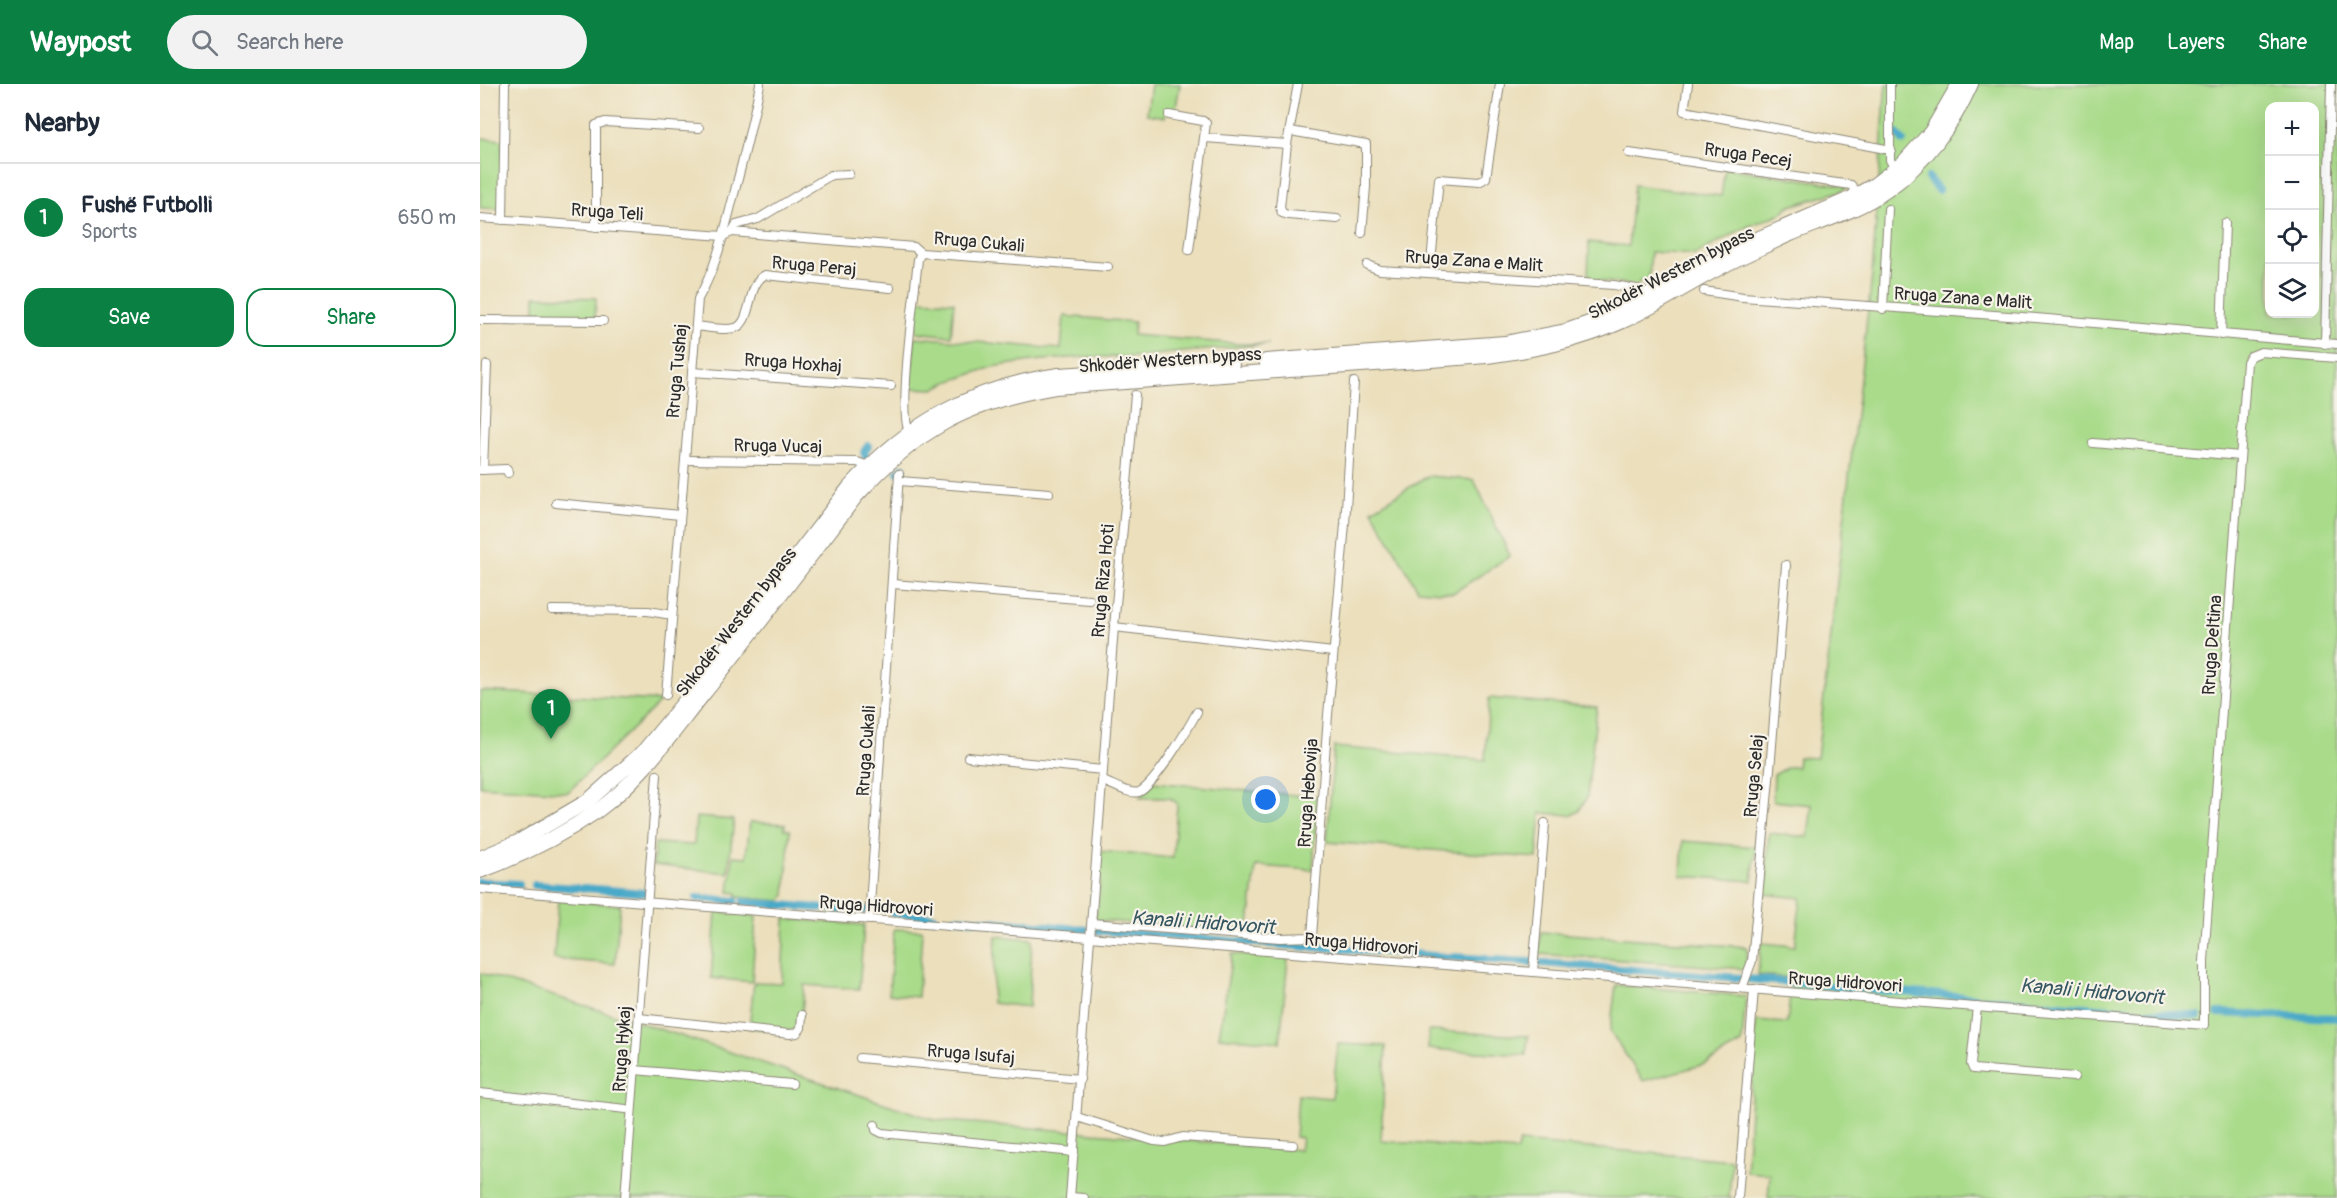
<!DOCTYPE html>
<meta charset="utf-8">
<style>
body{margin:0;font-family:Pangolin,sans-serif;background:#f2f2f3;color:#1f2937}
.controls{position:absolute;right:18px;top:18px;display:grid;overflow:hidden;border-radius:12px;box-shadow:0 6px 24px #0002}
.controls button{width:54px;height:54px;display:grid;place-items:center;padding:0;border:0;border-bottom:2px solid #e0e1e3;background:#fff;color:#1f2937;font:30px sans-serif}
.you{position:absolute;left:786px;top:716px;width:21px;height:21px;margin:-15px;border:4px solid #fff;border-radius:50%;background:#1a73e8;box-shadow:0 0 0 9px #1a73e833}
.badge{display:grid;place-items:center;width:39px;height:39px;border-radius:50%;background:#0b8043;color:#fff;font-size:20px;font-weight:700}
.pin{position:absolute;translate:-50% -50px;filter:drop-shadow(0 2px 3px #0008)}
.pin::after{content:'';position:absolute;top:32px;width:21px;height:18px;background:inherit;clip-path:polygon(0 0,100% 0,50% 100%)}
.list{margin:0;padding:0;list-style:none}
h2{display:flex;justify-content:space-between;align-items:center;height:78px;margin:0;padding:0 24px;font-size:26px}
h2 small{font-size:20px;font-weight:400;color:#747a83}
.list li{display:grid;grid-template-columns:39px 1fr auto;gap:18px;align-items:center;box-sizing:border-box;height:108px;padding:0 24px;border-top:2px solid #e0e1e3}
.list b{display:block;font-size:22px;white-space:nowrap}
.list p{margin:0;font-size:20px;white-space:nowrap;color:#747a83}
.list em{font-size:20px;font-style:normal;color:#747a83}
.actions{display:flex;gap:12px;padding:18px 24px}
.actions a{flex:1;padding:14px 0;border:2px solid #0b8043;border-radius:18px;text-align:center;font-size:21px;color:#0b8043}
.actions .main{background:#0b8043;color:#fff}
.icon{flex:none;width:33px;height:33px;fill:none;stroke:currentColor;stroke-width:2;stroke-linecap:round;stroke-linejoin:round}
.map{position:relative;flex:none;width:1857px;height:1114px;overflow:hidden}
header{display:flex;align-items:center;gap:36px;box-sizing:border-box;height:84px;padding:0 30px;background:#0b8043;color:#fff}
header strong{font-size:28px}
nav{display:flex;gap:33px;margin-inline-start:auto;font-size:21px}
.search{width:420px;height:54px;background:#f2f2f3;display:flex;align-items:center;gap:15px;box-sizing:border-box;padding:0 21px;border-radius:33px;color:#747a83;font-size:22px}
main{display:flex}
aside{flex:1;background:#fff}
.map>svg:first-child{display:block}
</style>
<header>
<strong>Waypost</strong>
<div class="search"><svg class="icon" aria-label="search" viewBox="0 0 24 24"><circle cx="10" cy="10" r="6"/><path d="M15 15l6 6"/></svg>Search here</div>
<nav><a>Map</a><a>Layers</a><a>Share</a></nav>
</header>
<main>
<aside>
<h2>Nearby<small></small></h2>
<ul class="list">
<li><span class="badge">1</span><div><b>Fushë Futbolli</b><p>Sports</p></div><em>650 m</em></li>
</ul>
<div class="actions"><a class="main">Save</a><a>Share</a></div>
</aside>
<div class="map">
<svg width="1857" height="1114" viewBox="0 0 1857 1114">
<rect width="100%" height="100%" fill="#f7f3e8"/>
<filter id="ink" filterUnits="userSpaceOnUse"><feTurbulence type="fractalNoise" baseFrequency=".0167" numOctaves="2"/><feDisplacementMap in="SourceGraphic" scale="12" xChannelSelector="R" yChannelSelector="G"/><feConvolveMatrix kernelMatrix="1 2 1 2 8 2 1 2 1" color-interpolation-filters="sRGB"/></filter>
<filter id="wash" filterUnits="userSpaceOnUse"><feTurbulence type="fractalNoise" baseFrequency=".008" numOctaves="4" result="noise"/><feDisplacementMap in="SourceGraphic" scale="24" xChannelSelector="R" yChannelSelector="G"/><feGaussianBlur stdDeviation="1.35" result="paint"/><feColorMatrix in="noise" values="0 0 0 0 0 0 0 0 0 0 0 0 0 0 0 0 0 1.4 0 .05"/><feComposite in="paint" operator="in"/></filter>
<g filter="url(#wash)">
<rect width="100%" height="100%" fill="#ebdfbc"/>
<g fill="#a9db8a" stroke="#6a835a" stroke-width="1.5" fill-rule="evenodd">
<polygon points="671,0 700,0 695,29 686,28 685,33 667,30"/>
<path d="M1406,0H1857V1114H1288L1290,1090L1266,1088L1276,937L1307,939L1312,894L1278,891L1281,859L1315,862L1321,814L1284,810L1288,792L1286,789L1289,749L1328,753L1332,721L1293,717L1294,691L1308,683H1317L1318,673L1337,674L1392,191ZM1790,22H1834V230H1790Z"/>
<polygon points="0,54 22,56 23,125 0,124"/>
<polygon points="1245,84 1368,102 1364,106 1307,123 1302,129 1262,145 1215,171 1171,168 1169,195 1161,196 1157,201 1108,196 1109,158 1148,162 1154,101 1241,112"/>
<polygon points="55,212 116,214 115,233 55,233"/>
<polygon points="437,216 474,218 471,252 436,248"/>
<polygon points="584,232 654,238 653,251 759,260 789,260 652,273 602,273 552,277 512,283 465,299 454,305 430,304 435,253 581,265"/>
<polygon points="948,392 994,396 1030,472 973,509 938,506 892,426"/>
<polygon points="0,607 181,617 88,708 0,702"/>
<polygon points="1009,614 1117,623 1107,713 1099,727 1092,731 1061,729 1057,774 847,758 854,663 1005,676"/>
<polygon points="673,698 837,713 833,786 776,782 768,849 615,836 620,796 620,767 693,774 697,722 696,718 689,714 659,714"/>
<polygon points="216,733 254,736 248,789 173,781 175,759 214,761"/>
<polygon points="270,738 305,740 304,745 310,746 305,811 301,817 257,813 257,809 249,808 253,772 266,773"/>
<polygon points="1203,757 1276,763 1272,797 1201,792"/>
<polygon points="78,816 140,821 135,880 74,875"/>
<polygon points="236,828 276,832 272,898 231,894"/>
<path d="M305,835L384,841L379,905L324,901C323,915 324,937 312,947L269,944L274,898L302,899Z"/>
<polygon points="414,845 442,846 438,913 409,910"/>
<polygon points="1061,848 1267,863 1266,885 1059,870"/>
<polygon points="516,852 552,855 549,923 512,919"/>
<polygon points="752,870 808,874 800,958 739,953"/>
<polygon points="0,889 189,948 455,1036 820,1066 822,1054 815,1053 818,1011 852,1014 858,960 906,962 901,1057 1037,1067 1039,1058 1252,1076 1249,1113 1253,1114 0,1114"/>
<polygon points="1136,901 1266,912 1262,959 1226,980 1163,997 1130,947"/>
<polygon points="949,947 1048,952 1046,971 948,965"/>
</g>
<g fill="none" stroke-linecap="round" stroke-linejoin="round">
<g stroke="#49a9c8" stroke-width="8">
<polyline points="1417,50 1423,57"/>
<polyline points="1448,94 1458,106"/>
<polyline points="386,374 384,368 388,362"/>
<polyline points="418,388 423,384"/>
<polyline points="0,798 9,798"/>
<polyline points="15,799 39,800"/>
<polyline points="55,801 96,804"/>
<polyline points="103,804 166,809"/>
<polyline points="217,814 255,817"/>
<polyline points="264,818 338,824"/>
<polyline points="345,824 363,826"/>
<polyline points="370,826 385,826"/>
<polyline points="413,829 429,831"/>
<polyline points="436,831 454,833"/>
<polyline points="475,834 541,840"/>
<polyline points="547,840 607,846"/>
<polyline points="613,846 829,863"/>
<polyline points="832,863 924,869"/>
<polyline points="930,870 965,873"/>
<polyline points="971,873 1006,875"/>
<polyline points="1012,876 1051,878"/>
<polyline points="1060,879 1261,894"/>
<polyline points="1268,895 1445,910"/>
<polyline points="1451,910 1496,914"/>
<polyline points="1504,915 1718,932"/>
<polyline points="1738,929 1857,934"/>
</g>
</g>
</g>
<g filter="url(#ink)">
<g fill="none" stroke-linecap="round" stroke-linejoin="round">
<defs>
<g id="street">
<polyline points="818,0 807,60 800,123 802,129 808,131 857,135"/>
<polyline points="1208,0 1204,27 1411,66"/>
<polyline points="1410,0 1410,76 1415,85"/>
<polyline points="689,31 723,37 726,39 709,166"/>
<polyline points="810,47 886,60 886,103 882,149"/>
<polyline points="725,54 807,60"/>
<polyline points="1149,69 1371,101 1378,110"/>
<polyline points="0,134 243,152 252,148 256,141 278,135 351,91 369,90"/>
<polyline points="23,136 25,0"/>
<polyline points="116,143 116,41 125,38 219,44"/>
<polyline points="252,148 434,163 441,169"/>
<polyline points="951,178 959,95 999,98 1006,94 1020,0"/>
<polyline points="887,181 900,186 1134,201 1162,206 1169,212"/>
<polyline points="1224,207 1263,213 1556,234 1857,260"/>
<polyline points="1403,225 1408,125"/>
<polyline points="0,236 123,237"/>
<path d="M216,242C227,243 244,247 255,244C273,239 266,200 285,191L410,204"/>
<polyline points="1741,251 1745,139"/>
<polyline points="1845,260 1851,0"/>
<polyline points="212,288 411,302"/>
<path d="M429,348C418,326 435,207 438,175L441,169L628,183"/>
<polyline points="1613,359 1760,372"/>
<polyline points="205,376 377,378 389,382"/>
<polyline points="0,386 27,385 28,389"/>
<polyline points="3,386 7,281"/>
<polyline points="420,397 569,409"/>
<polyline points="76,419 200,431"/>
<polyline points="413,500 610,516"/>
<polyline points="72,526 168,527 192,531"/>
<polyline points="634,543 853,568"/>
<path d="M186,611L218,215C236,184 244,149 253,114C263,76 273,38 280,0"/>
<polyline points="488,673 623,686"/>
<path d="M623,697C632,700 649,711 659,708C674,702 709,643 717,628"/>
<polyline points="0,805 1724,941 1724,877 1767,278 1771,272 1781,268 1857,274"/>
<polyline points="389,836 419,390"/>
<polyline points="612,839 800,854 832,853 848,631 865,440 874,298"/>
<polyline points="1053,888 1065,739"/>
<polyline points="1262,904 1272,877 1291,674 1306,481"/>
<polyline points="1497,923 1491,980 1493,985 1594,993"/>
<polyline points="159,934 310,950 317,949 321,944 322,931"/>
<polyline points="380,974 600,995"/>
<polyline points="155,986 312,1000"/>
<polyline points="0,1009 146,1025"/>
<polyline points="597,1033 674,1057 685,1058 703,1053 813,1061"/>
<polyline points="395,1041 396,1046 402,1049 594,1068"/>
<polyline points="590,1113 604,1114"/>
<polyline points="145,1114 177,691"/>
<polyline points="590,1114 634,543 655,311"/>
<polyline points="1258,1114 1274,905"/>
</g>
<g id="highway">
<polyline points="786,277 1025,259 1086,247 1126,233 1254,165 1370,115 1394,101 1423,79 1451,48 1479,0"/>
<path d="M0,774L38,758L108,717L163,668L206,616L369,404C426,340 493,303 579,291L752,280"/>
<path d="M0,787C41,772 81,752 117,727C159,697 189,653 221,613C274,547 325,479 376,412C437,345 487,318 575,303L1007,272C1053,266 1100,257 1143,237C1184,218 1221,191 1263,172C1278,165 1293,158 1308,151C1342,137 1377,127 1407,106C1444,80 1473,41 1491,0"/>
</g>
</defs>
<use href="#street" stroke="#8b8574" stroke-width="10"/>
<use href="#highway" stroke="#8b8574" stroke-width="16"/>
<use href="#street" stroke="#fff" stroke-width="8"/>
<use href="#highway" stroke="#fff" stroke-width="14"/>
</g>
</g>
<g text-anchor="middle" stroke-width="4.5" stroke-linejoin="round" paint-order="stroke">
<g font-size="18" fill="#2b2b2b" stroke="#f7f3e8">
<text transform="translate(1268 71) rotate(8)" y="6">Rruga Pecej</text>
<text transform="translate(127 128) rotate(4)" y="6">Rruga Teli</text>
<text transform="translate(499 158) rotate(5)" y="6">Rruga Cukali</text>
<text transform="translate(994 177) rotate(4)" y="6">Rruga Zana e Malit</text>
<text transform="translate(334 182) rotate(5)" y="6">Rruga Peraj</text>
<text transform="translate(1191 189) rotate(-27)" y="6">Shkodër Western bypass</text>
<text transform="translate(1483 214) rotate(4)" y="6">Rruga Zana e Malit</text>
<text transform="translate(690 276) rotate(-4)" y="6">Shkodër Western bypass</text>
<text transform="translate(313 279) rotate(4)" y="6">Rruga Hoxhaj</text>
<text transform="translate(197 287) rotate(-85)" y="6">Rruga Tushaj</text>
<text transform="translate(298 362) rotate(1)" y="6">Rruga Vucaj</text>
<text transform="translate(623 497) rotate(-85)" y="6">Rruga Riza Hoti</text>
<text transform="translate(256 538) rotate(-52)" y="6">Shkodër Western bypass</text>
<text transform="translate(1732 561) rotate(-86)" y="6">Rruga Deltina</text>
<text transform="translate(386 667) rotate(-86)" y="6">Rruga Cukali</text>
<text transform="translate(1274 692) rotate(-85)" y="6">Rruga Selaj</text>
<text transform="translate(828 709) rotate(-86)" y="6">Rruga Hebovija</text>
<text transform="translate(396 822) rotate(4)" y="6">Rruga Hidrovori</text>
<text transform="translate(881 860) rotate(5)" y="6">Rruga Hidrovori</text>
<text transform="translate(1365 898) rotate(4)" y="6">Rruga Hidrovori</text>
<text transform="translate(142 965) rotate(-86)" y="6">Rruga Hykaj</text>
<text transform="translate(491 970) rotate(5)" y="6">Rruga Isufaj</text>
</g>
<g font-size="20" font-style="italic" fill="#365762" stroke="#f7f3e8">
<text transform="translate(723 838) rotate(4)" y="7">Kanali i Hidrovorit</text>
<text transform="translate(1612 907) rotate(5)" y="7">Kanali i Hidrovorit</text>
</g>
</g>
</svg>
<div class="controls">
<button>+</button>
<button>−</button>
<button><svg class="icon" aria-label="locate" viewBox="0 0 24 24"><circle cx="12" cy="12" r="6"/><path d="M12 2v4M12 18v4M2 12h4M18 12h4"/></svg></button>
<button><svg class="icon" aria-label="layers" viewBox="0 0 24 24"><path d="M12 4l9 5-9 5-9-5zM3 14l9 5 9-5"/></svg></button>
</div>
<div class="you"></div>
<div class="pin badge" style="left:71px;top:655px">1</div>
</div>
</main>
